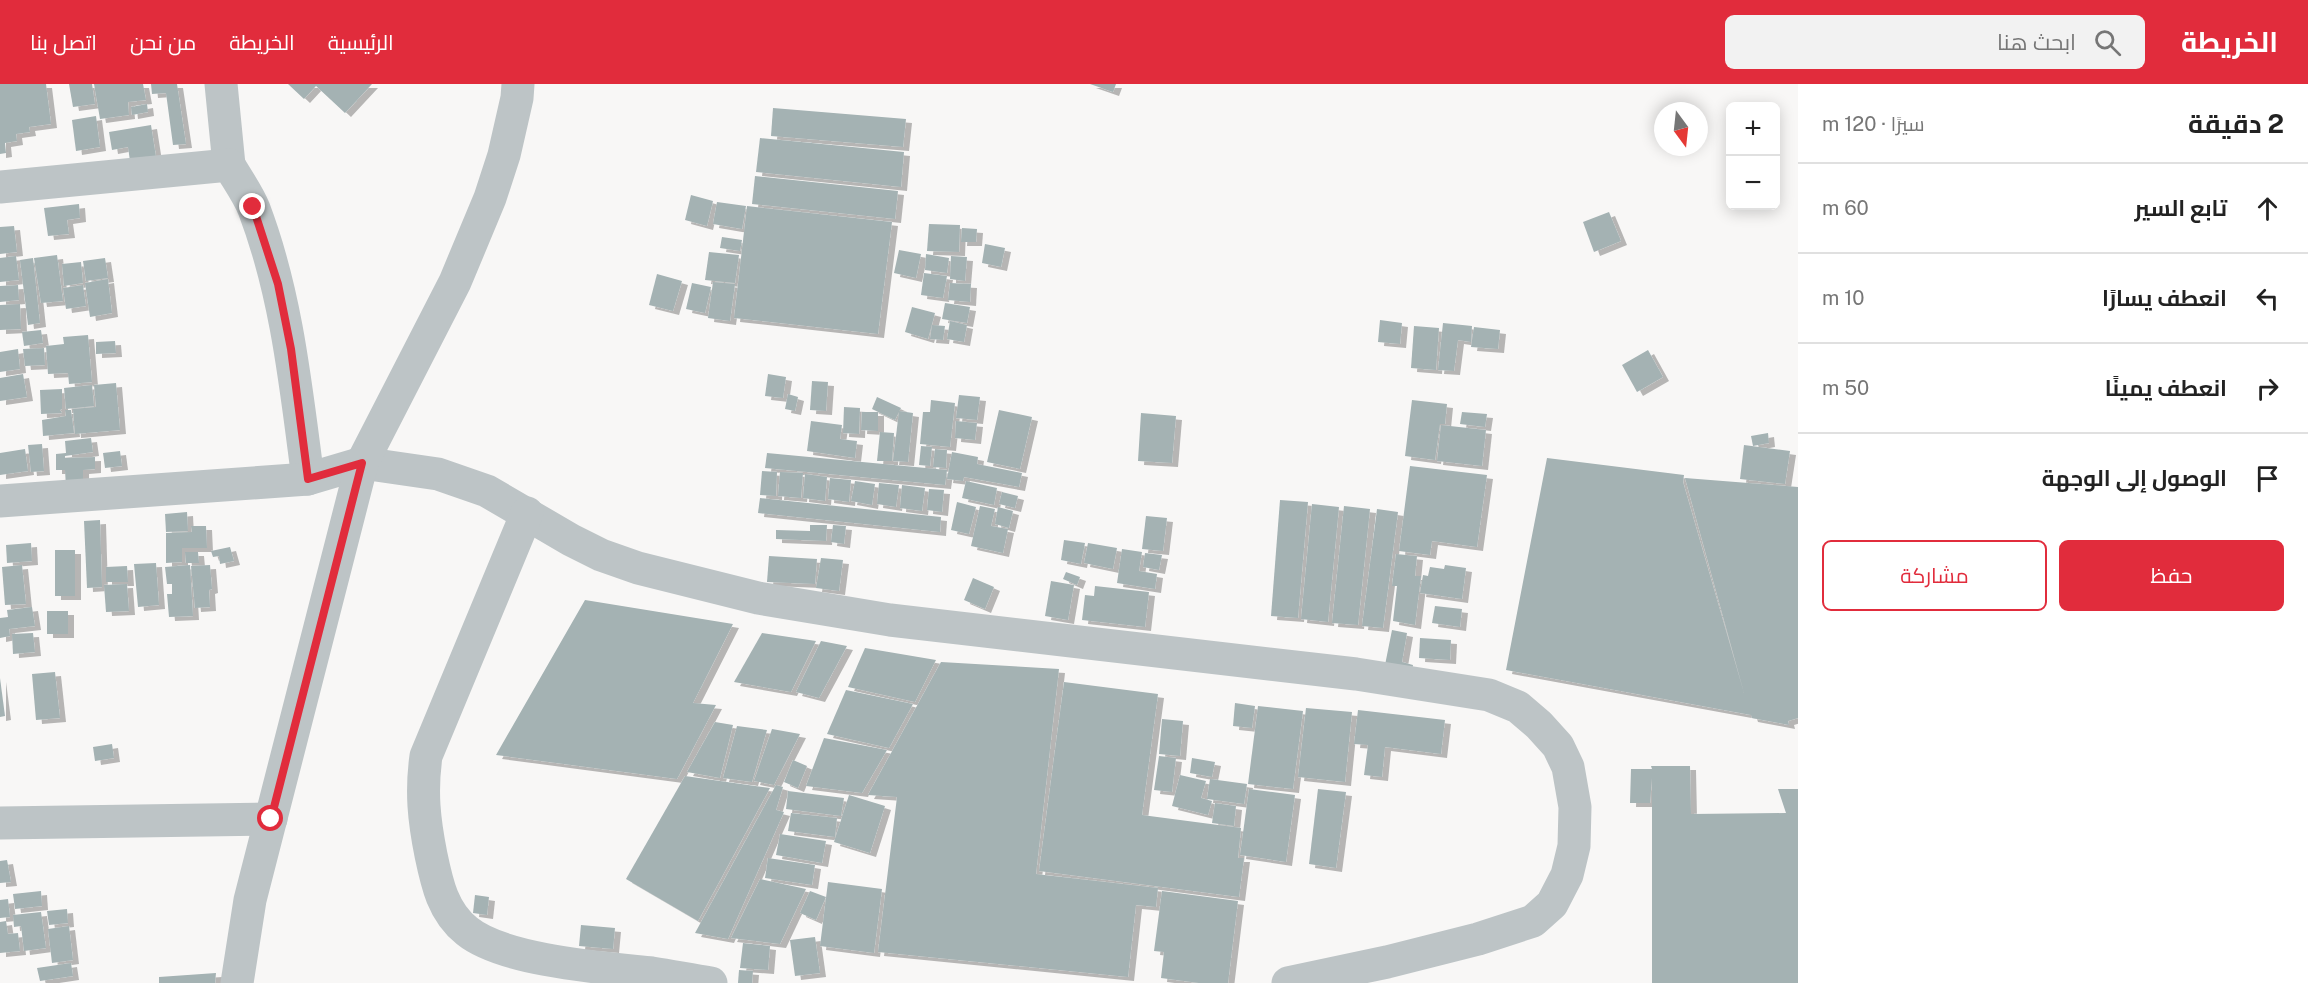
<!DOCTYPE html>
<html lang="ar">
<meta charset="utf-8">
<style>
body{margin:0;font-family:"Public Sans",Cairo,sans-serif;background:#f2f2f2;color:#222;direction:rtl}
.controls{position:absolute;right:18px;top:18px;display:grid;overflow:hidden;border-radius:9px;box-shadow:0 3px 15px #0003}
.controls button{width:54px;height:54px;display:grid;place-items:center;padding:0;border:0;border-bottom:2px solid #e0e0e0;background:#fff;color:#222;font:30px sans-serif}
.compass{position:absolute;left:1654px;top:18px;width:54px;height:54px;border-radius:50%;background:#fff;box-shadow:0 3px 15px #0003;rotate:165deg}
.stop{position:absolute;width:18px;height:18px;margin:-14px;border:4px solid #e12c3c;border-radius:50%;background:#fff}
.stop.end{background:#e12c3c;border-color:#fff;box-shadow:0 2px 6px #0008}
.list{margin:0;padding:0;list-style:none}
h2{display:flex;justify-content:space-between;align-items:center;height:78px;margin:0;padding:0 24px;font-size:26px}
h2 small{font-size:20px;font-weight:400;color:#767676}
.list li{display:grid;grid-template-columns:39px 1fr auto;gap:18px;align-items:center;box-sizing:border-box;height:90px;padding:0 24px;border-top:2px solid #e0e0e0}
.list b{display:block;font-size:22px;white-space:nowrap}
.list em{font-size:20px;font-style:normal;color:#767676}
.actions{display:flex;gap:12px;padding:18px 24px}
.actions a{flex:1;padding:14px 0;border:2px solid #e12c3c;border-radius:9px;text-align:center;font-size:21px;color:#e12c3c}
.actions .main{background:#e12c3c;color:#fff}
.icon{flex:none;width:33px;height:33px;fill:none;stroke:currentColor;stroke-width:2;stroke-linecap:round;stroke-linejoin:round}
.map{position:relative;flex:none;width:1798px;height:899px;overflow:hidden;direction:ltr}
header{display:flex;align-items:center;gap:36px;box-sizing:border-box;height:84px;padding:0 30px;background:#e12c3c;color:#fff}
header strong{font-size:28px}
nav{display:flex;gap:33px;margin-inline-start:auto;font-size:21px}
.search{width:420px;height:54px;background:#f2f2f2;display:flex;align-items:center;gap:15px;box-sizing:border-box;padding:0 21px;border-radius:9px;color:#767676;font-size:22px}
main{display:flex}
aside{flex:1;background:#fff}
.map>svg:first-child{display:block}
</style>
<header>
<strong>الخريطة</strong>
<div class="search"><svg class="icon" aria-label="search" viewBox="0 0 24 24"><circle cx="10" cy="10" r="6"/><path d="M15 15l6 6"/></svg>ابحث هنا</div>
<nav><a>الرئيسية</a><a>الخريطة</a><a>من نحن</a><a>اتصل بنا</a></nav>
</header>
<main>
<aside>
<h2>2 دقيقة<small>سيرًا · 120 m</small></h2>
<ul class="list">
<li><svg class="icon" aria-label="ahead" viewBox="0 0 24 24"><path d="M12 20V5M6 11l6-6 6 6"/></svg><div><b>تابع السير</b></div><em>60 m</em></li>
<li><svg class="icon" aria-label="left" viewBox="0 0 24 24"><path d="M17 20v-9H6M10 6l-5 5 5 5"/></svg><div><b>انعطف يسارًا</b></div><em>10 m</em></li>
<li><svg class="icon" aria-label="right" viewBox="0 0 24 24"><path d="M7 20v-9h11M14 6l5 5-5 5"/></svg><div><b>انعطف يمينًا</b></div><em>50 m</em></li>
<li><svg class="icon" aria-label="arrive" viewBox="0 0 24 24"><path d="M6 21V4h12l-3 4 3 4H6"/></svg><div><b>الوصول إلى الوجهة</b></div></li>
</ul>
<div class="actions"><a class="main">حفظ</a><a>مشاركة</a></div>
</aside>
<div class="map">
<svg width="1798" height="899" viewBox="0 0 1798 899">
<defs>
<filter id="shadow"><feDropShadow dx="6" dy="4" stdDeviation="0" flood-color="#0004"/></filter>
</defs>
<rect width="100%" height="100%" fill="#f8f7f6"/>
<g fill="#a4b2b3" filter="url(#shadow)">
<polygon points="0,0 46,0 51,40 29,43 30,48 16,50 17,57 5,59 6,69 0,70"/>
<polygon points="69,0 92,0 95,20 73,23"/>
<polygon points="94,0 143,0 146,16 128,18 129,31 100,35"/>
<polygon points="151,0 177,0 186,60 173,61 166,9 152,10"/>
<polygon points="288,0 372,0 345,29 316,2 304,15"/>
<polygon points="1090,0 1116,0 1113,8"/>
<polygon points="147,20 148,28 132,31 131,23"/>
<polygon points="773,24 906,35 903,63 771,52"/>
<polygon points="96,32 100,63 76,67 72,36"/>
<polygon points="151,41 156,73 130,77 128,63 112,66 109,48"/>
<polygon points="760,54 904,68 901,103 756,88"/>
<polygon points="755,92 898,107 895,135 752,120"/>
<polygon points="691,111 713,117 707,142 685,136"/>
<polygon points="717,118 746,122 742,145 713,140"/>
<polygon points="79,120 80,134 67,136 69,150 48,152 44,124"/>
<polygon points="747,122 892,138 878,250 734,234"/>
<polygon points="1609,128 1621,157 1594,168 1583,138"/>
<polygon points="929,140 960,141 959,168 927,167"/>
<polygon points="14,142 17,168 0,170 0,143"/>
<polygon points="962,144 977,145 976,158 961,158"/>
<polygon points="722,153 742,156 740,167 720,164"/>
<polygon points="985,160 1005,164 1001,183 982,179"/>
<polygon points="899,166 921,170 916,194 894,189"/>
<polygon points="709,168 739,171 735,199 705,196"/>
<polygon points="926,170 949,174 947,189 925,186"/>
<polygon points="57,171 63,217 41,219 34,174"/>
<polygon points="16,172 19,196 0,198 0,174"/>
<polygon points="951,172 967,173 965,197 950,195"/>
<polygon points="33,174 40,239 28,241 20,176"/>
<polygon points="105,174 108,194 86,197 83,177"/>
<polygon points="81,178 83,199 64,202 62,180"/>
<polygon points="924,189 947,192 943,214 921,211"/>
<polygon points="657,190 682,197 673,227 649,221"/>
<polygon points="108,195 112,229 90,233 85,199"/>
<polygon points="713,198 735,200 730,237 708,234"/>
<polygon points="692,199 711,203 705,229 686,225"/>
<polygon points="950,199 971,200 970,218 948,216"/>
<polygon points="18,201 19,216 0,218 0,202"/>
<polygon points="83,201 86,222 66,225 63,204"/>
<polygon points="945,219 970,223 967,239 942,235"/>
<polygon points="20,220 21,245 0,246 0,221"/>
<polygon points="912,223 935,229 928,255 905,248"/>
<polygon points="1380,236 1402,239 1400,260 1378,258"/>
<polygon points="950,237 967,241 964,258 947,255"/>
<polygon points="1443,239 1472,242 1471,258 1458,256 1454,287 1438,286"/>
<polygon points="932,241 945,242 943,256 930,255"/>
<polygon points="1414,242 1439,244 1436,286 1411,284"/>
<polygon points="1474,243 1500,246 1498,265 1471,263"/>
<polygon points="41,246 43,259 24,262 22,248"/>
<polygon points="88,251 92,298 69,300 68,289 48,290 46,262 64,260 63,253"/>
<polygon points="115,257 116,269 96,270 96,258"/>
<polygon points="44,264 45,281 25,282 23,265"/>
<polygon points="18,265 20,285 0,288 0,268"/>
<polygon points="1648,266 1663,293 1637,308 1622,281"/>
<polygon points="23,290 27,313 0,317 0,294"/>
<polygon points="768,290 786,293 783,314 765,312"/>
<polygon points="812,297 828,298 826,327 810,326"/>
<polygon points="116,299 120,346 75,350 73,325 96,323 94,301"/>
<polygon points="92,301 94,322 66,325 64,304"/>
<polygon points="62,305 62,325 60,326 62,329 41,330 40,306"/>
<polygon points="788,310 798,313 795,327 785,325"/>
<polygon points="959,311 980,313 977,336 956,334"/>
<polygon points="877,313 901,324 895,336 872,325"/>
<polygon points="931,316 955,319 950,363 920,360 923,328 930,328"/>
<polygon points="1412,316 1447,320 1445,340 1440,340 1435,376 1405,372"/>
<polygon points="844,323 860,324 859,350 843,349"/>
<polygon points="65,326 71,326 74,349 43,352 42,336 66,332"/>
<polygon points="999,326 1032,333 1020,385 987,378"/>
<polygon points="899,327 913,329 908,378 893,377"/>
<polygon points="862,328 878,328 878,347 861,346"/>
<polygon points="1462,328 1487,330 1485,343 1460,340"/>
<polygon points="1141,329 1176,332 1172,379 1138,377"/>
<polygon points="811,337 842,341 840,355 857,357 855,374 807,367"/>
<polygon points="956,337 977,339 975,356 955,354"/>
<polygon points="1441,341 1486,346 1482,382 1437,377"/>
<polygon points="880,348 894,349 892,377 877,377"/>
<polygon points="1768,349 1769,359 1753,362 1751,352"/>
<polygon points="91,354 93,368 65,372 65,374 95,373 95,385 83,386 83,403 66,403 65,386 56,386 56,370 66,369 65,357"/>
<polygon points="42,360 44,387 31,388 28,361"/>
<polygon points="1744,361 1790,367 1785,400 1740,395"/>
<polygon points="921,362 932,363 930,382 919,381"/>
<polygon points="25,365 28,387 0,391 0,369"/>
<polygon points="935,365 947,366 946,384 933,383"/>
<polygon points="120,367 122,382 105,384 103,369"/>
<polygon points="952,368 978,373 977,380 1022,389 1019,403 964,393 963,397 947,395"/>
<polygon points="767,369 947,386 945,401 765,384"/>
<polygon points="1547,374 1684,391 1683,398 1744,609 1685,394 1798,403 1798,634 1788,637 1789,641 1752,634 1751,631 1506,586"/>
<polygon points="1410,382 1487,391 1477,463 1432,457 1430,471 1399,467"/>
<polygon points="762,387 777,388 776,412 760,411"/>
<polygon points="780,388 803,389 801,414 778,412"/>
<polygon points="805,390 827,393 825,417 803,414"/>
<polygon points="830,394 851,396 849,418 828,415"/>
<polygon points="855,397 875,400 872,421 851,417"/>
<polygon points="966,397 997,404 994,421 962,414"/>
<polygon points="879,399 899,401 896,423 877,420"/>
<polygon points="902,401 925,404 922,427 900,424"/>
<polygon points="929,405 944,406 942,428 927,426"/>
<polygon points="1002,408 1018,412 1015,424 999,420"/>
<polygon points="760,414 941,433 940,448 758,429"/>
<polygon points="1280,416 1308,418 1298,534 1271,532"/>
<polygon points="957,418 976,423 969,450 951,446"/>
<polygon points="1312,420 1339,423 1328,538 1301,535"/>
<polygon points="980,422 995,425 991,442 1008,445 1003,469 971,462"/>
<polygon points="1344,422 1370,425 1358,541 1332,539"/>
<polygon points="998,423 1013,427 1009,444 995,440"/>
<polygon points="1377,425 1398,428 1383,544 1362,542"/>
<polygon points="187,428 188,447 166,448 165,430"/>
<polygon points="1146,432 1167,434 1163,467 1142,465"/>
<polygon points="100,436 102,503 87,504 84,437"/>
<polygon points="810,441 827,441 826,457 776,455 776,446 810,447"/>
<polygon points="833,441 846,442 844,460 831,458"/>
<polygon points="191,442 206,442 207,464 182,464 182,478 166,479 166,449 192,448"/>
<polygon points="1064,456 1085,459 1081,480 1061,476"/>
<polygon points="31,459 32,477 7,479 6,461"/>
<polygon points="1088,459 1117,464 1113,485 1084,479"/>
<polygon points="230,463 234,477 220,480 219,472 213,473 211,467"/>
<polygon points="1122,465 1142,468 1139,487 1157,490 1155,505 1117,499"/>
<rect x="55" y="466" width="20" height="46"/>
<polygon points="185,468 198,468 199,479 186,479"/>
<polygon points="1145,469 1162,471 1159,486 1143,483"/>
<polygon points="1396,470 1417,472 1415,492 1421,492 1415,541 1393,537 1397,502 1392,502"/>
<polygon points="769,472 817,475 815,500 767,498"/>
<polygon points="821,474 843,476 839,507 816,504"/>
<polygon points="156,479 159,521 138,523 134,480"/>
<polygon points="22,481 26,520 5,521 2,483"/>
<polygon points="190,481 193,532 169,533 167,510 172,510 172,500 167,500 165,483"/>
<polygon points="210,481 212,505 209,506 210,523 195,524 191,482"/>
<polygon points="1445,481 1466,484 1462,515 1420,509 1423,491 1428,492 1430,483 1444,485"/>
<polygon points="127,482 128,498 106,498 106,483"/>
<polygon points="1066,488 1080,493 1077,501 1063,495"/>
<polygon points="973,494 994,503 985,525 964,516"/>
<polygon points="1051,497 1074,501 1068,536 1045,532"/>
<polygon points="127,500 129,527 106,528 104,501"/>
<polygon points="1095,502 1149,508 1145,543 1082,536 1085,511 1094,512"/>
<polygon points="585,516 733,540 693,619 716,621 677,695 496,671"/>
<polygon points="1435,522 1462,525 1460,543 1432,539"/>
<polygon points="32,523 35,542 9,545 10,552 0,554 0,534 8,533 7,526"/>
<rect x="47" y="527" width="21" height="23"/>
<polygon points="1392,546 1407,549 1402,578 1413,581 1411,592 1384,586"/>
<polygon points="33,549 35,568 13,570 12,550"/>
<polygon points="762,549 816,557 791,608 734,598"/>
<polygon points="1420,554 1451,556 1450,576 1419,574"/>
<polygon points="821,557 847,562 819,614 796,608"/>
<polygon points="865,564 936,576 915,618 848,603"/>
<polygon points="941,578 1059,585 1036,790 1158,804 1156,823 1136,821 1128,893 878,868 897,713 868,711"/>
<polygon points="55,588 60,634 36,636 32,590"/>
<polygon points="0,594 5,632 0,633"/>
<polygon points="1064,598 1158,610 1142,731 1241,744 1238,774 1244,774 1239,813 1039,787"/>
<polygon points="846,606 913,620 889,664 827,650"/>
<polygon points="1235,619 1255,622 1252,644 1233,642"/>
<polygon points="1258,622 1303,627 1293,705 1248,700"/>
<polygon points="1306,624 1352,628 1345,698 1298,693"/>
<polygon points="1358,626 1445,636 1441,670 1385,663 1382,693 1364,691 1368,661 1354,660"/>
<polygon points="1162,635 1183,637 1180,672 1159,670"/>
<polygon points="715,638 733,641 720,694 687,688"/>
<polygon points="737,642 767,646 752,698 723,694"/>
<polygon points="772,645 800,650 774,701 754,697"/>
<polygon points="824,654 887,666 862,709 806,702"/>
<polygon points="112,660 114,674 95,677 93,663"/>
<polygon points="1159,672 1176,674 1172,708 1154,706"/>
<polygon points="1192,674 1215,678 1212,693 1190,689"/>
<polygon points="793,676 807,682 798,704 784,698"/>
<polygon points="1651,682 1690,682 1691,730 1786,729 1778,705 1798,705 1798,899 1652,899 1652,694 1650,719 1630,719 1631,685 1652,685"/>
<polygon points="1180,691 1206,697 1201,714 1212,717 1208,731 1172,722"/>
<polygon points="685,692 770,704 698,837 626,795"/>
<polygon points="1210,695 1247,700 1244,720 1207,715"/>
<polygon points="776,701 783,703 776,726 784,728 728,855 695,849"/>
<polygon points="1249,705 1295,711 1286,778 1240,771"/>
<polygon points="1318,705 1346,708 1336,784 1309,780"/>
<polygon points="788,707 844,714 841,732 786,725"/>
<polygon points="849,711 885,722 870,769 834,758"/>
<polygon points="1215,719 1236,722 1234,742 1212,739"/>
<polygon points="791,729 837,734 835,753 788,747"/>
<polygon points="780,750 826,757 822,779 776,771"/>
<polygon points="768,774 815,781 812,801 765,794"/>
<polygon points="7,776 11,798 0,799 0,777"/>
<polygon points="760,795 806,805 780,860 731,854"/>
<polygon points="828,798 882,805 874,869 820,862"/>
<polygon points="41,807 42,822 15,825 13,810"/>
<polygon points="810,807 826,813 816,836 800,829"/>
<polygon points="1162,807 1238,817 1228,899 1199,899 1161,894 1164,868 1154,867"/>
<polygon points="475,811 489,813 487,831 473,829"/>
<polygon points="8,815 10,833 0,834 0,816"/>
<polygon points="67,825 68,839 49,841 47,827"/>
<polygon points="41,828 46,864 24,867 21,842 14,843 13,831"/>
<polygon points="6,837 8,850 18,849 20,867 0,869 0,838"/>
<polygon points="581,841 615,844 613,865 579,862"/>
<polygon points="69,842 73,876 52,879 48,845"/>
<polygon points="815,853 820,889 795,892 790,856"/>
<polygon points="743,859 770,862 768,886 740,884"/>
<polygon points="71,879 73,892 40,897 37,884"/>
<polygon points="739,886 753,887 752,899 738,899"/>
<polygon points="216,889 215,899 159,899 159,893"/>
</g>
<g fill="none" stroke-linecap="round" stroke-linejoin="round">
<g stroke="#bdc4c6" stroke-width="33">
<polyline points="221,0 229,81"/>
<path d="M0,103L229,81C237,95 248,110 254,125C287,212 296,304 308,395"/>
<polyline points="0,417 308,395 362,379 438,390 487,407 571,456 601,471 638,484 758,514 890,536 1356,590 1489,611 1518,623 1539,641 1558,662 1568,683 1575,723 1574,762 1567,791 1552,820 1533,837 1478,855 1387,878 1288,899"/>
<path d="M527,429L426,672C421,708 424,736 431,771C437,800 443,828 467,847C504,877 605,884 652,889C672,892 691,896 711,899"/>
<polyline points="0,739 271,735"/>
<polyline points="237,899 250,816 362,379 455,198 490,114 504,71 517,14 518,0"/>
</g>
</g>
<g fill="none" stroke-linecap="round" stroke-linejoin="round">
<polyline stroke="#e12c3c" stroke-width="8" points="253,123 278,200 291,265 308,395 362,379 271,735"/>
</g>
</svg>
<div class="controls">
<button>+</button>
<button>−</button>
</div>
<svg class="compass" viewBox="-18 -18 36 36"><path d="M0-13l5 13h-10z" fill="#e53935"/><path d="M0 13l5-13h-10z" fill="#767676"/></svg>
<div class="stop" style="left:271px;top:735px"></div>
<div class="stop end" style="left:253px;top:123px"></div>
</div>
</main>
